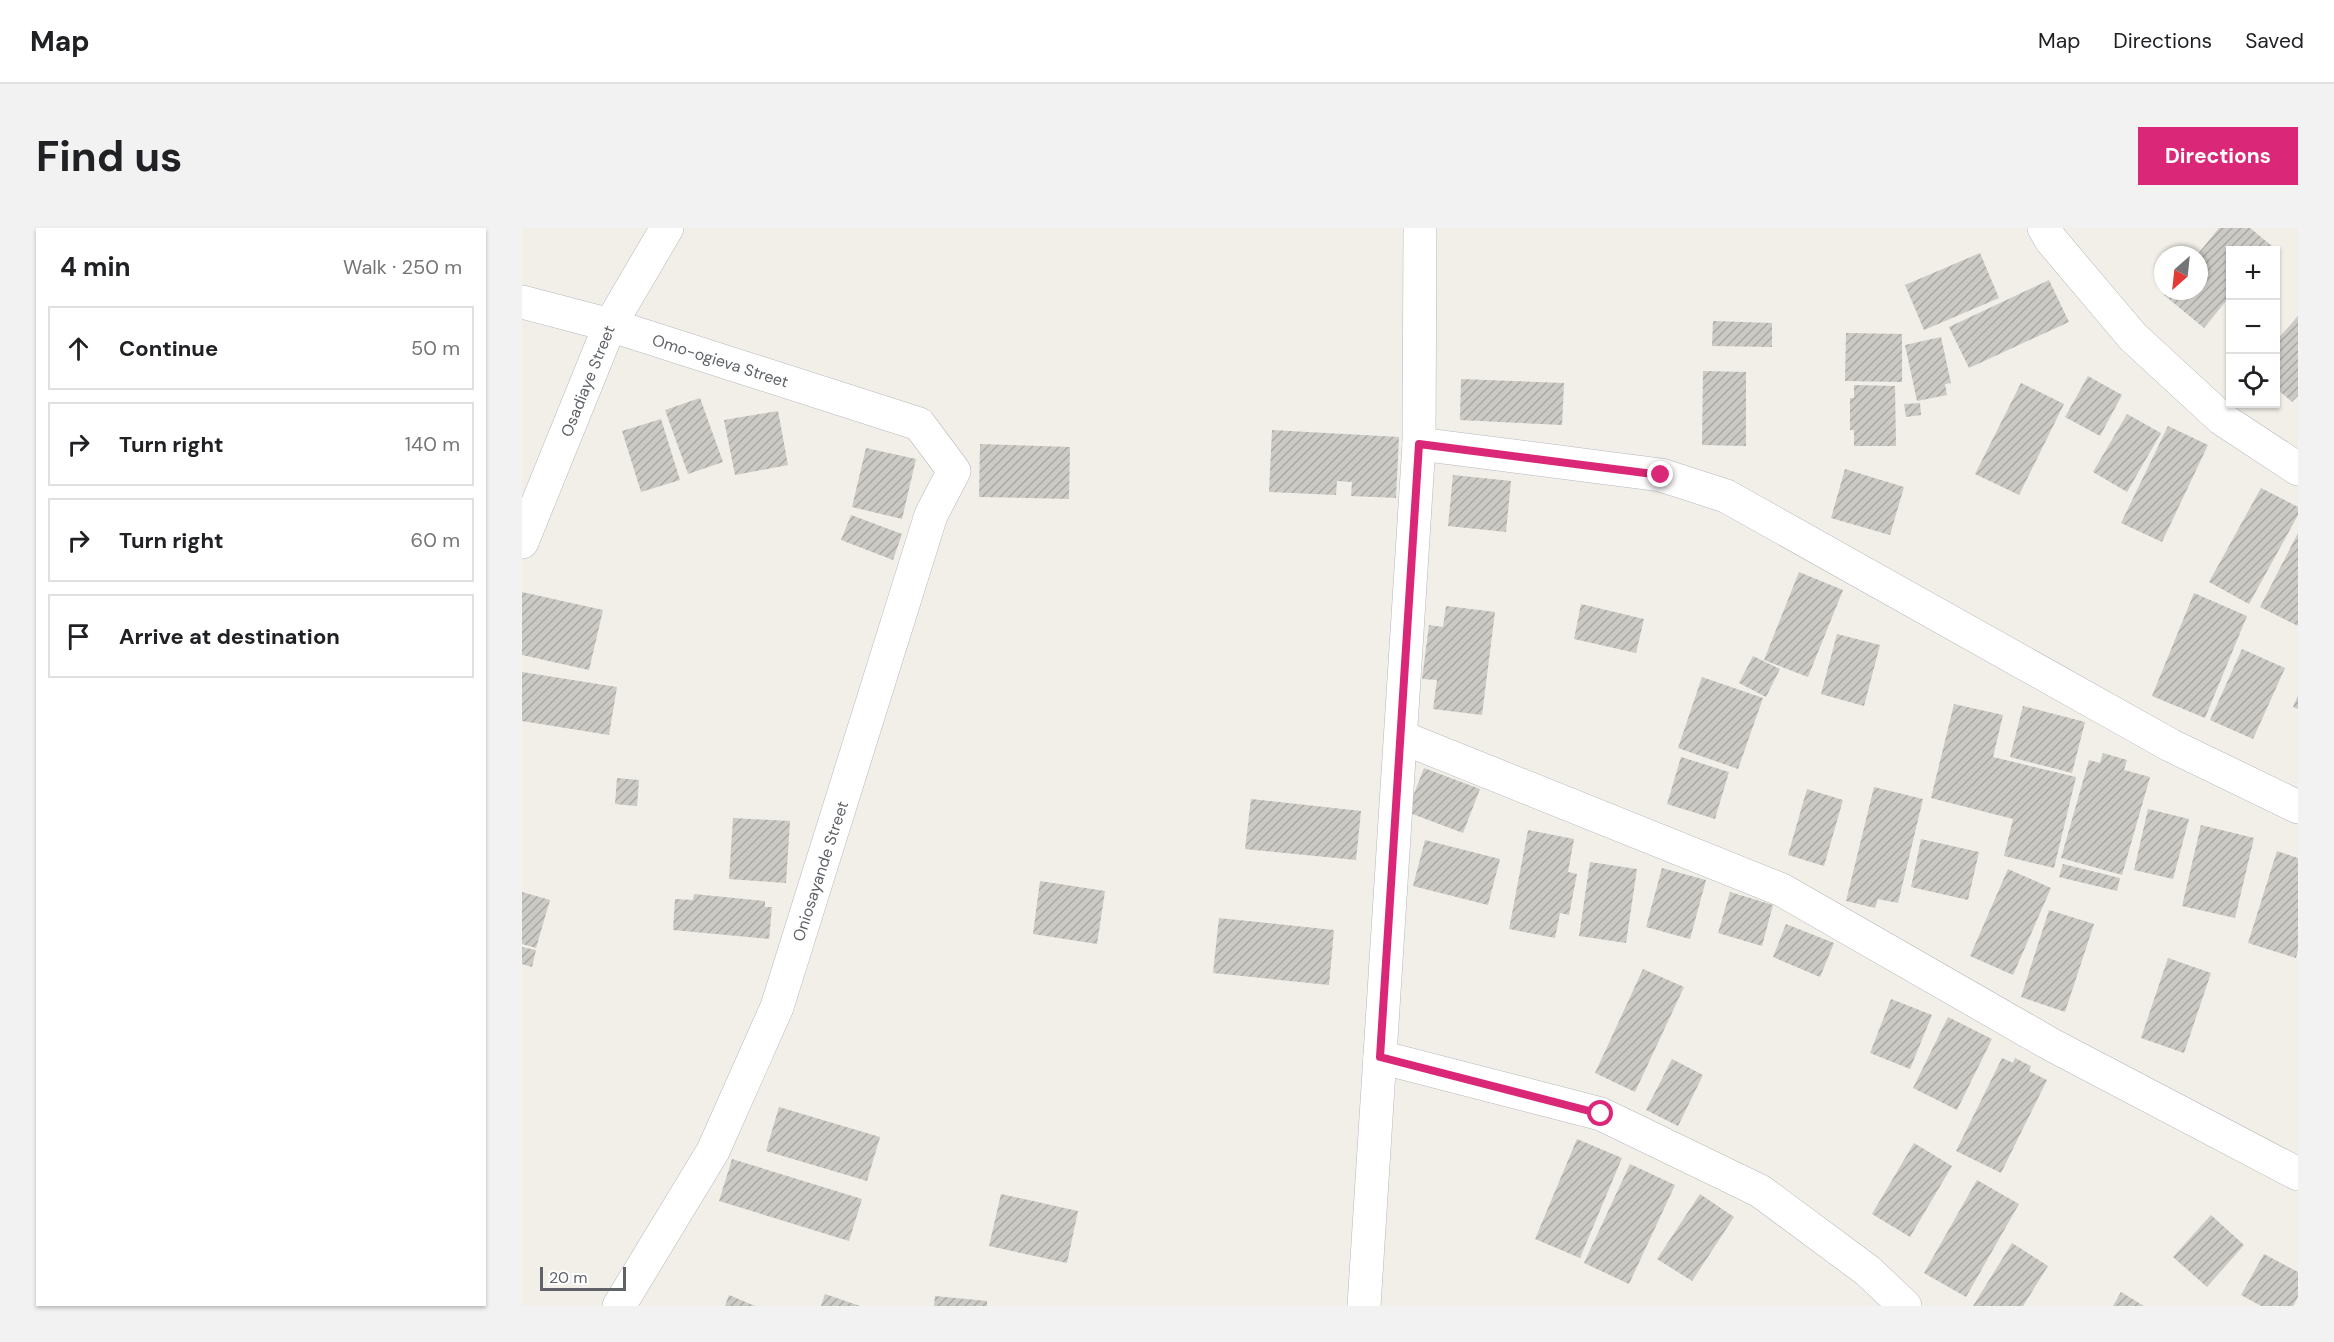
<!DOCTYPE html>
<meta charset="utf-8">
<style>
body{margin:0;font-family:"DM Sans",sans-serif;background:#f2f2f2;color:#202124}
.controls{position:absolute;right:18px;top:18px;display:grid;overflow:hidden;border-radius:0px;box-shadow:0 2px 4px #0004}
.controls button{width:54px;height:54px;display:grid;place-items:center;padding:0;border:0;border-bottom:2px solid #e0e0e0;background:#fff;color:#202124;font:30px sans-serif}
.compass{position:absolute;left:1632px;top:18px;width:54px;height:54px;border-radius:50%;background:#fff;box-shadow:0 2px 4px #0004;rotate:207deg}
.scale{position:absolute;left:18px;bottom:15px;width:86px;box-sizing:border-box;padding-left:6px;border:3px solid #5f6368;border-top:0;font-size:16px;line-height:21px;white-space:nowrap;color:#5f6368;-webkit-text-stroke:4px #fff;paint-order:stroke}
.stop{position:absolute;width:18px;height:18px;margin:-14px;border:4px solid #db2777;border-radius:50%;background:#fff}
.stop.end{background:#db2777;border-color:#fff;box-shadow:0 2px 6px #0008}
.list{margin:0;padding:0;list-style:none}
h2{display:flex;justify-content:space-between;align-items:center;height:78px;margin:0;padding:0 24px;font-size:26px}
h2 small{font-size:20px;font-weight:400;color:#757577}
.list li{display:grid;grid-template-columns:39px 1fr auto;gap:18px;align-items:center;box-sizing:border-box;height:84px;margin:0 12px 12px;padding:0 12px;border:2px solid #e0e0e0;border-radius:0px}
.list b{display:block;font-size:22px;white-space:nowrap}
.list em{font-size:20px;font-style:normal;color:#757577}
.icon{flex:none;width:33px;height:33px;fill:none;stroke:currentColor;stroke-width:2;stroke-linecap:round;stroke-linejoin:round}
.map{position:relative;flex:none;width:1776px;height:1078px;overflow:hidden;border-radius:0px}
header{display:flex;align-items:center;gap:36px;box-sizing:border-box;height:84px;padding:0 30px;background:#fff;border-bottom:2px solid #e0e0e0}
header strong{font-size:28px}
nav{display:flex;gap:33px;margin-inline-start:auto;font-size:21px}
.intro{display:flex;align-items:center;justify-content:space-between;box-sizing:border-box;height:144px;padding:0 36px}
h1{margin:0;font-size:42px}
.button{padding:15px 27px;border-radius:0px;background:#db2777;color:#fff;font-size:21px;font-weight:700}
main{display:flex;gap:36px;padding:0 36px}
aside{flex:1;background:#fff;border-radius:0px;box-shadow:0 2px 4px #0004}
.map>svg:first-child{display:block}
</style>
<header>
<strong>Map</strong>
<nav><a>Map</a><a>Directions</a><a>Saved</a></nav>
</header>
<div class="intro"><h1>Find us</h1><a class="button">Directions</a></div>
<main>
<aside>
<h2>4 min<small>Walk · 250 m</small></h2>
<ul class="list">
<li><svg class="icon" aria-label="ahead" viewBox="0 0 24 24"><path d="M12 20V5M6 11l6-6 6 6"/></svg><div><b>Continue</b></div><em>50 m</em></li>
<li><svg class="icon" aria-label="right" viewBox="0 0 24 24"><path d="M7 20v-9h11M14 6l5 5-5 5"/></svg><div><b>Turn right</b></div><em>140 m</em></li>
<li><svg class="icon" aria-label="right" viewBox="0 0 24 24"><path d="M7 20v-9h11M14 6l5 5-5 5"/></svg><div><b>Turn right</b></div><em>60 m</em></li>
<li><svg class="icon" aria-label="arrive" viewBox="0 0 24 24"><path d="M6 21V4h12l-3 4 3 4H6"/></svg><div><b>Arrive at destination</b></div></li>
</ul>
</aside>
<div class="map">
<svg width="1776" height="1078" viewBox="0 0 1776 1078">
<defs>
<pattern id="building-hatch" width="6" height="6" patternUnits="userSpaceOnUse" patternTransform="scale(1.5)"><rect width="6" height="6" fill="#cccac5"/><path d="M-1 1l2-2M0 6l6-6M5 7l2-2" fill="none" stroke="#a9a8a4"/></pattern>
</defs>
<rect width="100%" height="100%" fill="#f1efe8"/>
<g fill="url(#building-hatch)">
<polygon points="1697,0 1728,0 1750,18 1746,22 1708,22 1708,68 1682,100 1642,67 1645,63 1677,63 1675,27"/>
<polygon points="1458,25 1477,70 1402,102 1383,57"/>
<polygon points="1527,52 1547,94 1447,140 1427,99"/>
<polygon points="1776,88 1776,168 1770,174 1754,160 1754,113"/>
<polygon points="1191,93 1250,95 1250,119 1190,118"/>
<polygon points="1324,105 1380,106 1380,154 1323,153"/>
<polygon points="1419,109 1429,155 1423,156 1425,167 1395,173 1383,117"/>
<polygon points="1181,143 1224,144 1224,218 1180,217"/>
<polygon points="1566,148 1600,167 1578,208 1543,189"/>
<polygon points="939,151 1042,155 1040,197 938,192"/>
<polygon points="1499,155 1542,176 1497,267 1453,246"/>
<polygon points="1332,157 1373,158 1374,218 1332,218 1332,202 1328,202 1328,170 1332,170"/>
<polygon points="178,170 201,234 166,246 143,182"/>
<polygon points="1398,175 1399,187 1384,189 1382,176"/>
<polygon points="256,183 266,237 213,247 202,192"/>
<polygon points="1605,186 1639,205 1605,264 1571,244"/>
<polygon points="139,191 158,252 119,264 100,203"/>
<polygon points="1646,198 1686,217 1640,314 1599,295"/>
<polygon points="750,202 877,209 874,270 829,268 830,254 815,253 814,267 747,264"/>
<polygon points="458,216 548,219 547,271 457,269"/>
<polygon points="344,220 394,231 380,291 330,279"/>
<polygon points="1323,241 1382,259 1368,307 1309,290"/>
<polygon points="931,247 989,253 984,304 926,298"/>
<polygon points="1739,260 1776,279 1776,287 1727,376 1687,354"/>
<polygon points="329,287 380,306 371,332 319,312"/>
<polygon points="1776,305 1776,398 1738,379"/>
<polygon points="1277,344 1321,362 1286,449 1242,432"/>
<polygon points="0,364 81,382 67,442 0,427"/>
<polygon points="1672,365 1725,388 1683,490 1630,468"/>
<polygon points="1059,376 1122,391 1114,425 1052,411"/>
<polygon points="924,378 973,384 960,487 911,481 915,452 900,451 907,397 921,399"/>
<polygon points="1315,406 1358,417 1342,478 1299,466"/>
<polygon points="1720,421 1763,440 1731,511 1688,492"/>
<polygon points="1231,428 1258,441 1244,469 1217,455"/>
<polygon points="0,444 95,459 87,507 0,493"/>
<polygon points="1180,449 1241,470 1216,541 1156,520"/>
<polygon points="1776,467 1776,481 1771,479"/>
<polygon points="1432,476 1481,487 1471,529 1554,549 1532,640 1482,628 1491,591 1409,570"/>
<polygon points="1501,478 1563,494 1550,545 1488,529"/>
<polygon points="1581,525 1605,532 1602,542 1628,549 1600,647 1539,630 1567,532 1578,535"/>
<polygon points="1159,529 1207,544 1193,591 1145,576"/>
<polygon points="902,540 958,561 941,605 885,584"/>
<polygon points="95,550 117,552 115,578 93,576"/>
<polygon points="1352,559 1401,571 1376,675 1356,671 1353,680 1324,673"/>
<polygon points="1285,561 1321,572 1302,638 1266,627"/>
<polygon points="729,571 839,583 834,632 723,621"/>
<polygon points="1626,581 1667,591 1651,651 1612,642"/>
<polygon points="211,590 268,593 264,655 207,651"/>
<polygon points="1679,597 1732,610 1713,690 1660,678"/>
<polygon points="1006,602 1052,611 1046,644 1055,646 1047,687 1038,685 1033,710 987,701"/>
<polygon points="1399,611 1457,624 1446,672 1389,659"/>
<polygon points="903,612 978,631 966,677 891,658"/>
<polygon points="1755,623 1776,630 1776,722 1774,730 1726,715"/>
<polygon points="1068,634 1115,641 1104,715 1057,708"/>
<polygon points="1541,636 1598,650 1595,663 1537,649"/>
<polygon points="1140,640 1184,652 1168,711 1124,699"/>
<polygon points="1486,641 1529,660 1491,747 1448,728"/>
<polygon points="518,653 583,663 575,716 511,706"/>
<polygon points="0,664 28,672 14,720 0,716"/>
<polygon points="1208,664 1251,677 1240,718 1196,705"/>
<polygon points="172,666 243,673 243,679 250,679 247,711 151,702 153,671 171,672"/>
<polygon points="1527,682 1572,696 1543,784 1499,769"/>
<polygon points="697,690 812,702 807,757 691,745"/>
<polygon points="1264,696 1312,715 1298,749 1251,729"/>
<polygon points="0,719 14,722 10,739 0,736"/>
<polygon points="1646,730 1689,745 1662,825 1619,810"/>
<polygon points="1121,741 1162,759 1113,864 1073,845"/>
<polygon points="1369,771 1410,787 1388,841 1348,825"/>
<polygon points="1426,789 1470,811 1435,882 1391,860"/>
<polygon points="1480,830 1491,835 1493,830 1509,838 1507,843 1525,852 1479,945 1434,923"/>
<polygon points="1150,831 1181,847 1156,898 1124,882"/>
<polygon points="257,879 358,909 345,953 244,923"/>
<polygon points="1055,911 1100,930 1058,1030 1013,1011"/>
<polygon points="1392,915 1430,938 1388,1009 1350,986"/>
<polygon points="210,931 340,971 327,1013 197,973"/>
<polygon points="1108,936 1153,957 1107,1056 1062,1035"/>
<polygon points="1455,952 1497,976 1444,1069 1402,1045"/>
<polygon points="479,966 556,983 545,1035 467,1018"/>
<polygon points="1178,966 1212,989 1170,1053 1135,1031"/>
<polygon points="1689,987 1722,1017 1685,1059 1651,1029"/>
<polygon points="1490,1015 1526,1038 1501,1078 1451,1078"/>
<polygon points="1742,1026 1776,1044 1776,1069 1771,1078 1739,1078 1719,1067"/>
<polygon points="1599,1064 1622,1078 1591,1078"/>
<polygon points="303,1066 338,1078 299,1078"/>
<polygon points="207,1067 233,1078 203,1078"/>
<polygon points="413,1068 465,1073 465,1078 412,1078"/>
</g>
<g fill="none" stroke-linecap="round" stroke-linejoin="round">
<defs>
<g id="minor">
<polyline points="1522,0 1529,12 1611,109 1700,191 1776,241"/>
<path id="s1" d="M0,74L88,97L397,196L432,243L409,287L255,779L191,923L97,1078"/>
<polyline points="897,216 1139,247 1204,268 1648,517 1776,579"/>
<path id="s2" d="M0,314L88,97L145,0"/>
<polyline points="879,509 1260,662 1530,817 1776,946"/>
<polyline points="858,829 1079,886 1238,963 1346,1043 1383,1078"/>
<polyline points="842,1078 897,216 898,0"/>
</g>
</defs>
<use href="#minor" stroke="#b5b8bc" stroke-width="34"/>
<use href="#minor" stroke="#fff" stroke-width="33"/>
</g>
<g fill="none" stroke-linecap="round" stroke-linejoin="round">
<polyline stroke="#db2777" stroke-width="8" points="1079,886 858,829 897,216 1139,247"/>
</g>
<g text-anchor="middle" stroke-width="4.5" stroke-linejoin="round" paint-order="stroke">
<g font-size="16" fill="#5f6368" stroke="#fff">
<text dy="6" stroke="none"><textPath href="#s1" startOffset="207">Omo-ogieva Street</textPath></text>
<text dy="6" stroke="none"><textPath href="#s2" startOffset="174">Osadiaye Street</textPath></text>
<text transform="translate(298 643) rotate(-72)" y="6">Oniosayande Street</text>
</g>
</g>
</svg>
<div class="controls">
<button>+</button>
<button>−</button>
<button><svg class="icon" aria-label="locate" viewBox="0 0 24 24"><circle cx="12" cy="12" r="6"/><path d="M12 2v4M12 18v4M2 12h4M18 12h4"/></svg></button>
</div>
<svg class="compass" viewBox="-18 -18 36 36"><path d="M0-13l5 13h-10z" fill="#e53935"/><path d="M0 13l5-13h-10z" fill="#757577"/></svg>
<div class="scale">20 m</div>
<div class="stop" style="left:1079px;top:886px"></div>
<div class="stop end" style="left:1139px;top:247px"></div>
</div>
</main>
